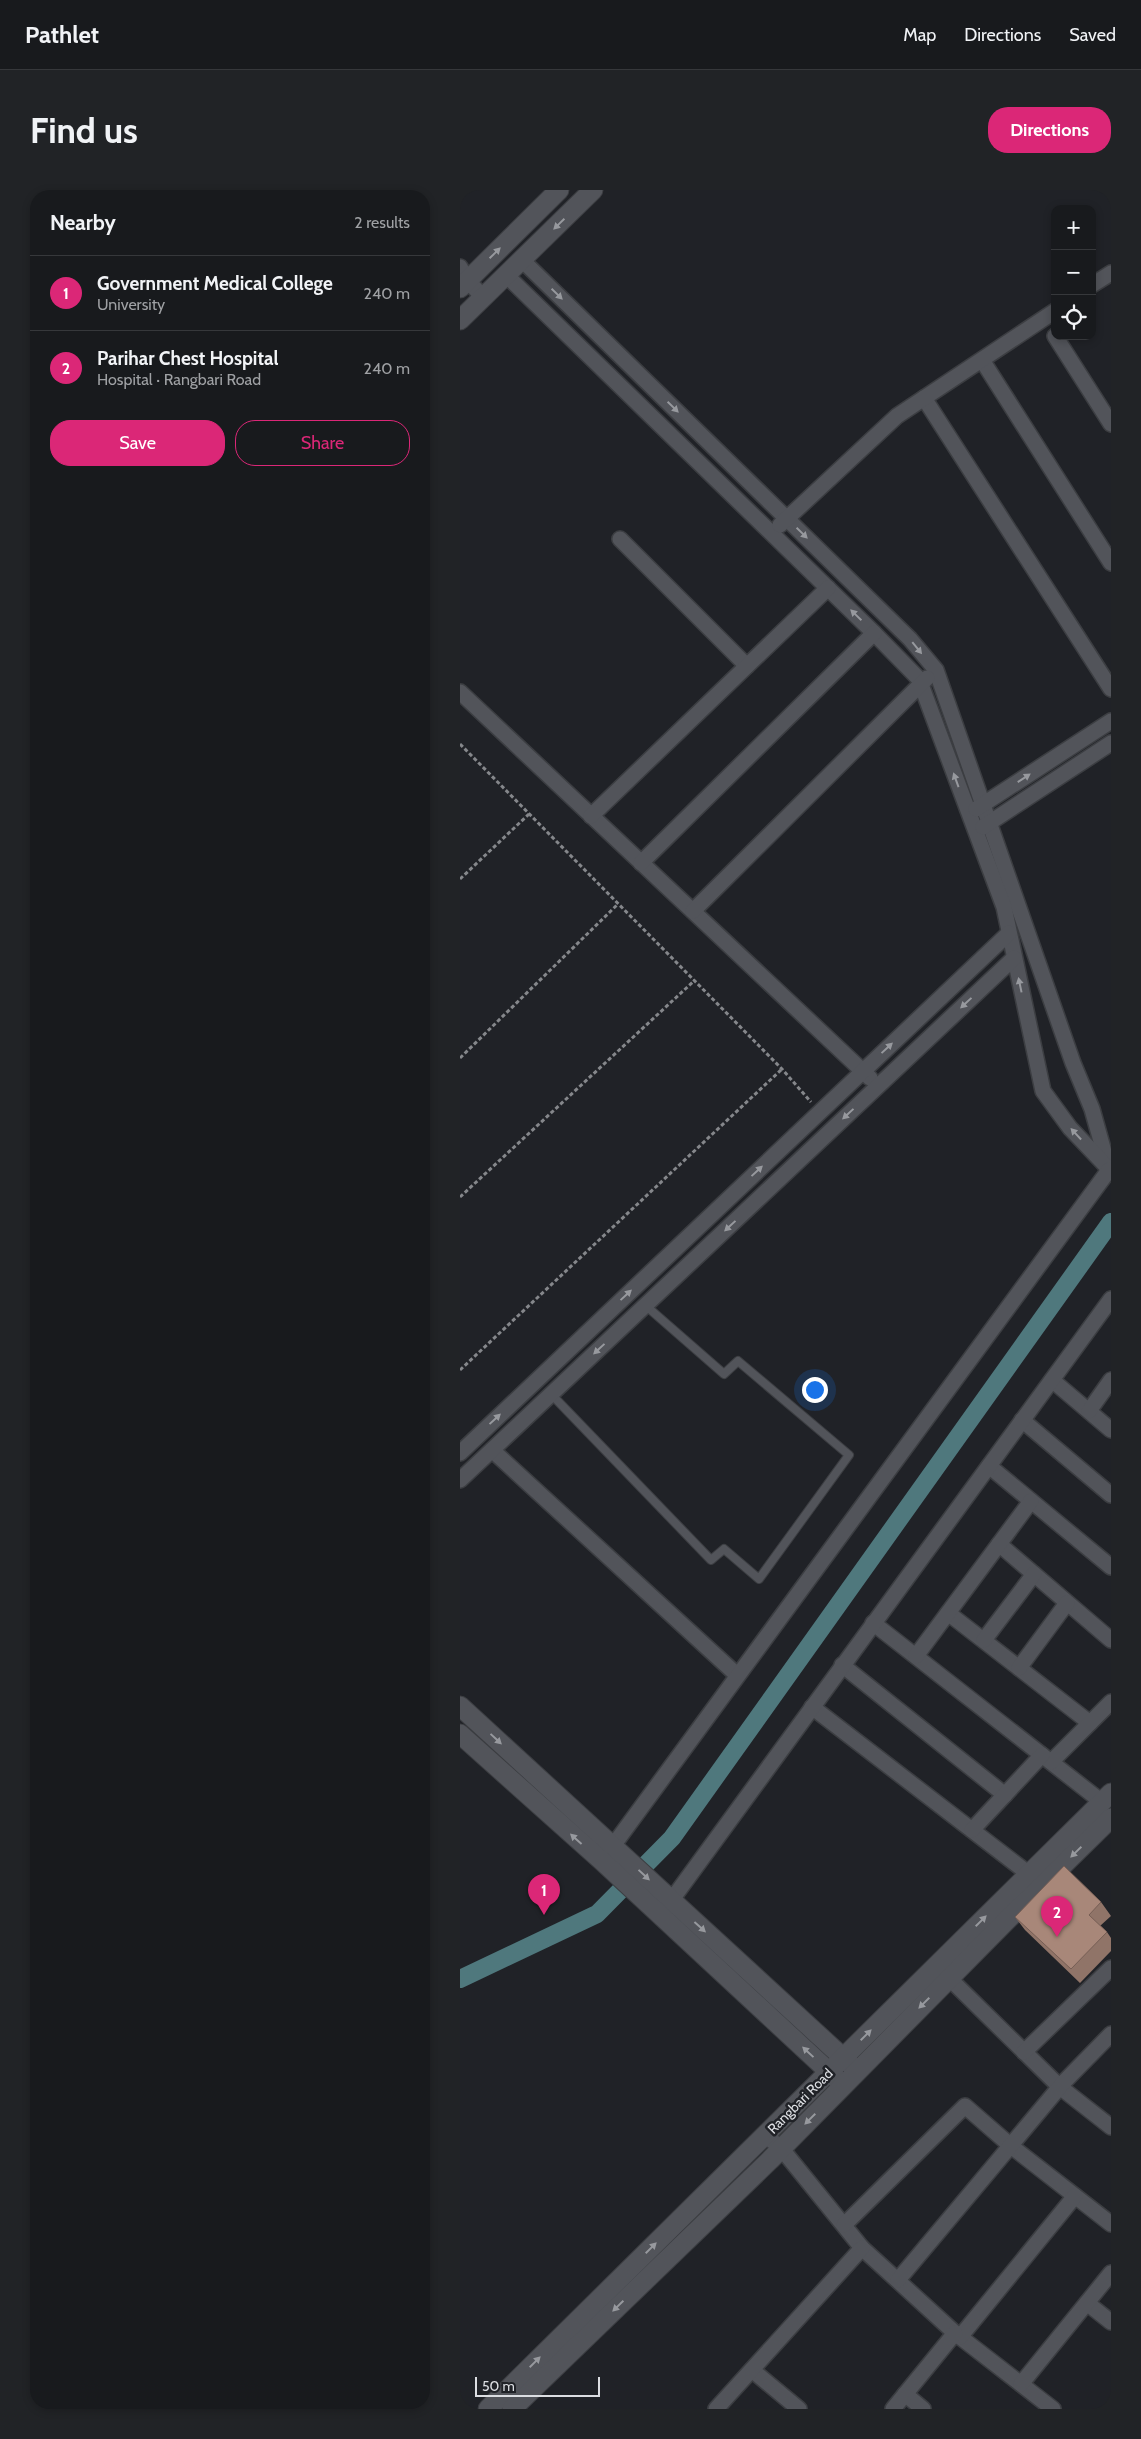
<!DOCTYPE html>
<meta charset="utf-8">
<style>
body{margin:0;font-family:Cabin,sans-serif;background:#212326;color:#f1f3f6}
.controls{position:absolute;right:15px;top:15px;display:grid;overflow:hidden;border-radius:10px;box-shadow:0 2px 8px #0003}
.controls button{width:45px;height:45px;display:grid;place-items:center;padding:0;border:0;border-bottom:1px solid #36383b;background:#181a1d;color:#f1f3f6;font:25px sans-serif}
.scale{position:absolute;left:15px;bottom:12px;width:125px;box-sizing:border-box;padding-left:5px;border:2px solid #dcdee2;border-top:0;font-size:14px;line-height:18px;white-space:nowrap;color:#dcdee2;-webkit-text-stroke:4px #202227;paint-order:stroke}
.you{position:absolute;left:354px;top:1199px;width:18px;height:18px;margin:-12px;border:4px solid #fff;border-radius:50%;background:#1a73e8;box-shadow:0 0 0 8px #1a73e833}
.badge{display:grid;place-items:center;width:32px;height:32px;border-radius:50%;background:#db2777;color:#fff;font-size:16px;font-weight:700}
.pin{position:absolute;translate:-50% -41px;filter:drop-shadow(0 1px 2px #0008)}
.pin::after{content:'';position:absolute;top:26px;width:18px;height:15px;background:inherit;clip-path:polygon(0 0,100% 0,50% 100%)}
.list{margin:0;padding:0;list-style:none}
h2{display:flex;justify-content:space-between;align-items:center;height:65px;margin:0;padding:0 20px;font-size:21px}
h2 small{font-size:16px;font-weight:400;color:#9fa1a4}
.list li{display:grid;grid-template-columns:32px 1fr auto;gap:15px;align-items:center;box-sizing:border-box;height:75px;padding:0 20px;border-top:1px solid #36383b}
.list b{display:block;font-size:19px;white-space:nowrap}
.list p{margin:0;font-size:16px;white-space:nowrap;color:#9fa1a4}
.list em{font-size:16px;font-style:normal;color:#9fa1a4}
.actions{display:flex;gap:10px;padding:15px 20px}
.actions a{flex:1;padding:11px 0;border:1px solid #db2777;border-radius:20px;text-align:center;font-size:18px;color:#db2777}
.actions .main{background:#db2777;color:#fff}
.icon{flex:none;width:28px;height:28px;fill:none;stroke:currentColor;stroke-width:2;stroke-linecap:round;stroke-linejoin:round}
.map{position:relative;flex:none;width:651px;height:2219px;overflow:hidden;border-radius:20px}
header{display:flex;align-items:center;gap:30px;box-sizing:border-box;height:70px;padding:0 25px;background:#181a1d;border-bottom:1px solid #36383b}
header strong{font-size:24px}
nav{display:flex;gap:28px;margin-inline-start:auto;font-size:18px}
.intro{display:flex;align-items:center;justify-content:space-between;box-sizing:border-box;height:120px;padding:0 30px}
h1{margin:0;font-size:35px}
.button{padding:12px 22px;border-radius:20px;background:#db2777;color:#fff;font-size:18px;font-weight:700}
main{display:flex;gap:30px;padding:0 30px}
aside{flex:1;background:#181a1d;border-radius:20px;box-shadow:0 2px 8px #0003}
.map>svg:first-child{display:block}
</style>
<header>
<strong>Pathlet</strong>
<nav><a>Map</a><a>Directions</a><a>Saved</a></nav>
</header>
<div class="intro"><h1>Find us</h1><a class="button">Directions</a></div>
<main>
<aside>
<h2>Nearby<small>2 results</small></h2>
<ul class="list">
<li><span class="badge">1</span><div><b>Government Medical College</b><p>University</p></div><em>240 m</em></li>
<li><span class="badge">2</span><div><b>Parihar Chest Hospital</b><p>Hospital · Rangbari Road</p></div><em>240 m</em></li>
</ul>
<div class="actions"><a class="main">Save</a><a>Share</a></div>
</aside>
<div class="map">
<svg width="651" height="2219" viewBox="0 0 651 2219">
<rect width="100%" height="100%" fill="#202227"/>
<g fill="none" stroke-linecap="round" stroke-linejoin="round">
<polyline stroke="#4f787d" stroke-width="18" points="0,1789 137,1724 212,1648 651,1032"/>
<defs>
<polyline id="service" points="91,1204 251,1370 264,1359 299,1389 389,1265 278,1171 264,1184 185,1115"/>
<g id="minor">
<polyline points="62,70 450,449 476,480 613,873 632,919 648,976"/>
<polyline points="0,77 7,90 23,107"/>
<polyline points="46,85 414,443 459,489 544,717 583,901 610,938 651,981"/>
<polyline points="632,95 651,83"/>
<polyline points="595,146 651,234"/>
<polyline points="522,170 651,373"/>
<polyline points="464,208 651,499"/>
<polyline points="320,335 437,226 595,121"/>
<polyline points="160,349 287,476"/>
<polyline points="0,502 410,888"/>
<polyline points="516,619 651,531"/>
<polyline points="131,626 368,398"/>
<polyline points="523,637 651,553"/>
<polyline points="181,673 414,443"/>
<polyline points="233,721 467,488"/>
<polyline points="592,1190 651,1240"/>
<polyline points="629,1221 651,1190"/>
<polyline points="562,1230 651,1305"/>
<polyline points="32,1260 277,1485"/>
<polyline points="0,1263 549,743"/>
<polyline points="529,1276 651,1377"/>
<polyline points="0,1290 554,768"/>
<polyline points="539,1354 651,1450"/>
<polyline points="488,1423 630,1533"/>
<polyline points="413,1433 642,1612"/>
<polyline points="524,1450 574,1384"/>
<polyline points="456,1466 571,1311"/>
<polyline points="382,1475 545,1605"/>
<polyline points="559,1478 607,1413"/>
<polyline points="352,1517 569,1684"/>
<polyline points="591,1572 651,1512"/>
<polyline points="512,1640 582,1565"/>
<polyline points="147,1664 649,980"/>
<polyline points="205,1719 651,1109"/>
<polyline points="489,1788 600,1897 651,1937"/>
<polyline points="564,1862 651,1778"/>
<polyline points="305,1945 321,1958 402,2058 495,2143 593,2219"/>
<polyline points="384,2035 505,1916 551,1956 651,2034"/>
<polyline points="438,2090 603,1893 651,1844"/>
<polyline points="627,2113 651,2132"/>
<polyline points="500,2147 615,2006"/>
<polyline points="292,2180 339,2219"/>
<polyline points="561,2194 651,2083"/>
<polyline points="445,2204 463,2219"/>
<polyline points="256,2219 402,2058"/>
<polyline points="433,2219 495,2143"/>
</g>
<g id="tertiary">
<polyline points="0,98 99,0"/>
<polyline points="0,130 133,0"/>
<polyline points="0,1516 391,1875"/>
<polyline points="0,1544 142,1671 379,1891"/>
<polyline points="28,2219 651,1603"/>
<polyline points="52,2219 310,1970 545,1732 651,1628"/>
</g>
</defs>
<use href="#service" stroke="#3c3e42" stroke-width="10"/>
<use href="#minor" stroke="#3c3e42" stroke-width="18"/>
<use href="#tertiary" stroke="#3c3e42" stroke-width="21"/>
<g stroke="#85878b" stroke-width="3" stroke-dasharray="4 2.5" stroke-linecap="butt">
<polyline points="0,554 322,879 351,912"/>
<polyline points="0,689 69,624"/>
<polyline points="0,868 158,714"/>
<polyline points="0,1007 235,790"/>
<polyline points="0,1180 322,879"/>
</g>
<use href="#service" stroke="#52545a" stroke-width="8"/>
<use href="#minor" stroke="#52545a" stroke-width="15"/>
<use href="#tertiary" stroke="#52545a" stroke-width="19"/>
</g>
<polygon fill="#907468" points="641,1712 651,1726 640,1736 647,1742 651,1748 651,1761 620,1793 565,1740 555,1727"/>
<polygon fill="#a88779" stroke="#765e55" points="604,1676 641,1712 629,1725 647,1742 611,1779 555,1727"/>
<defs><path id="oneway-solid" d="M-6-.8H1V-3.2L6.5 0L1 3.2V.8H-6Z" transform="scale(1.25)"/></defs>
<g fill="#97999e">
<use href="#oneway-solid" transform="translate(99 34) rotate(136)"/>
<use href="#oneway-solid" transform="translate(35 63) rotate(-44)"/>
<use href="#oneway-solid" transform="translate(97 104) rotate(44)"/>
<use href="#oneway-solid" transform="translate(213 217) rotate(44)"/>
<use href="#oneway-solid" transform="translate(342 343) rotate(44)"/>
<use href="#oneway-solid" transform="translate(396 425) rotate(-136)"/>
<use href="#oneway-solid" transform="translate(457 458) rotate(51)"/>
<use href="#oneway-solid" transform="translate(564 588) rotate(-33)"/>
<use href="#oneway-solid" transform="translate(496 590) rotate(-110)"/>
<use href="#oneway-solid" transform="translate(560 795) rotate(-102)"/>
<use href="#oneway-solid" transform="translate(506 813) rotate(137)"/>
<use href="#oneway-solid" transform="translate(427 858) rotate(-43)"/>
<use href="#oneway-solid" transform="translate(388 924) rotate(137)"/>
<use href="#oneway-solid" transform="translate(616 944) rotate(-133)"/>
<use href="#oneway-solid" transform="translate(297 981) rotate(-43)"/>
<use href="#oneway-solid" transform="translate(270 1036) rotate(137)"/>
<use href="#oneway-solid" transform="translate(166 1105) rotate(-43)"/>
<use href="#oneway-solid" transform="translate(139 1159) rotate(137)"/>
<use href="#oneway-solid" transform="translate(35 1229) rotate(-43)"/>
<use href="#oneway-solid" transform="translate(36 1549) rotate(43)"/>
<use href="#oneway-solid" transform="translate(116 1649) rotate(-138)"/>
<use href="#oneway-solid" transform="translate(616 1662) rotate(136)"/>
<use href="#oneway-solid" transform="translate(184 1685) rotate(43)"/>
<use href="#oneway-solid" transform="translate(521 1731) rotate(-45)"/>
<use href="#oneway-solid" transform="translate(240 1737) rotate(42)"/>
<use href="#oneway-solid" transform="translate(464 1813) rotate(135)"/>
<use href="#oneway-solid" transform="translate(406 1845) rotate(-45)"/>
<use href="#oneway-solid" transform="translate(348 1862) rotate(-137)"/>
<use href="#oneway-solid" transform="translate(350 1929) rotate(135)"/>
<use href="#oneway-solid" transform="translate(191 2058) rotate(-45)"/>
<use href="#oneway-solid" transform="translate(158 2116) rotate(136)"/>
<use href="#oneway-solid" transform="translate(75 2172) rotate(-45)"/>
</g>
<g text-anchor="middle" stroke-width="5" stroke-linejoin="round" paint-order="stroke">
<g font-size="14" fill="#dcdee2" stroke="#202227">
<text transform="translate(340 1911) rotate(-45)" y="5">Rangbari Road</text>
</g>
</g>
</svg>
<div class="controls">
<button>+</button>
<button>−</button>
<button><svg class="icon" aria-label="locate" viewBox="0 0 24 24"><circle cx="12" cy="12" r="6"/><path d="M12 2v4M12 18v4M2 12h4M18 12h4"/></svg></button>
</div>
<div class="scale">50 m</div>
<div class="you"></div>
<div class="pin badge" style="left:84px;top:1725px">1</div>
<div class="pin badge" style="left:597px;top:1747px">2</div>
</div>
</main>
